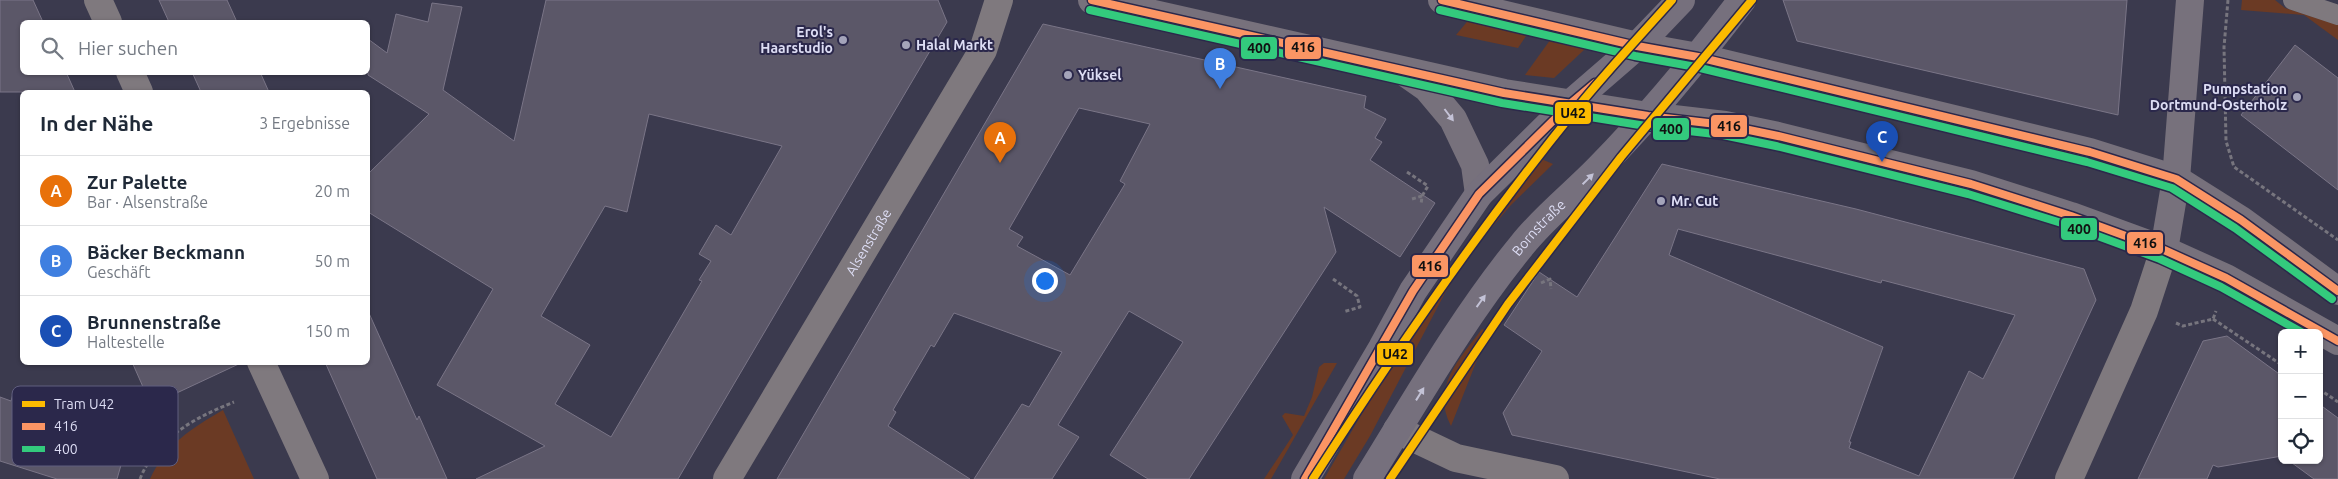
<!DOCTYPE html>
<html lang="de">
<meta charset="utf-8">
<style>
body{margin:0;font-family:Ubuntu,sans-serif;background:#f6f6f7;color:#1f2937}
.controls{position:absolute;right:15px;bottom:15px;display:grid;overflow:hidden;border-radius:8px;box-shadow:0 1px 4px #0004}
.controls button{width:45px;height:45px;display:grid;place-items:center;padding:0;border:0;border-bottom:1px solid #e0e1e3;background:#fff;color:#1f2937;font:25px sans-serif}
.you{position:absolute;left:1044px;top:280px;width:18px;height:18px;margin:-12px;border:4px solid #fff;border-radius:50%;background:#1a73e8;box-shadow:0 0 0 8px #1a73e833}
.badge{display:grid;place-items:center;width:32px;height:32px;border-radius:50%;background:#ea580c;color:#fff;font-size:16px;font-weight:700}
.pin{position:absolute;translate:-50% -41px;filter:drop-shadow(0 1px 2px #0008)}
.pin::after{content:'';position:absolute;top:26px;width:18px;height:15px;background:inherit;clip-path:polygon(0 0,100% 0,50% 100%)}
.list{margin:0;padding:0;list-style:none}
h2{display:flex;justify-content:space-between;align-items:center;height:65px;margin:0;padding:0 20px;font-size:21px}
h2 small{font-size:16px;font-weight:400;color:#747a83}
.list li{display:grid;grid-template-columns:32px 1fr auto;gap:15px;align-items:center;box-sizing:border-box;height:70px;padding:0 20px;border-top:1px solid #e0e1e3}
.list b{display:block;font-size:19px;white-space:nowrap}
.list p{margin:0;font-size:16px;white-space:nowrap;color:#747a83}
.list em{font-size:16px;font-style:normal;color:#747a83}
.icon{flex:none;width:28px;height:28px;fill:none;stroke:currentColor;stroke-width:2;stroke-linecap:round;stroke-linejoin:round}
.map{position:relative;flex:none;width:2338px;height:479px;overflow:hidden}
.search{position:absolute;background:#fff;box-shadow:0 1px 4px #0004;left:20px;top:20px;width:350px;height:55px;display:flex;align-items:center;gap:12px;box-sizing:border-box;padding:0 18px;border-radius:8px;color:#747a83;font-size:19px}
.panel{position:absolute;background:#fff;box-shadow:0 1px 4px #0004;left:20px;top:90px;width:350px;height:275px;border-radius:8px}
.map>svg:first-child{display:block}
</style>
<div class="map">
<svg width="2338" height="479" viewBox="0 0 2338 479">
<rect width="100%" height="100%" fill="#3b3a4e"/>
<g fill="#6b3a24">
<polygon points="2242,0 2275,0 2285,8 2338,25 2338,40 2304,15 2241,10"/>
<polygon points="1471,17 1530,30 1518,48 1456,35"/>
<polygon points="1553,36 1585,49 1554,78 1525,75"/>
<polygon points="1539,158 1553,164 1511,205 1471,252 1445,293 1370,436 1344,479 1324,479 1429,298 1488,217"/>
<path d="M1482,329L1488,332L1451,426C1431,387 1459,360 1482,329Z"/>
<polygon points="1324,363 1337,363 1271,479 1264,479 1293,435 1282,416 1285,413 1304,416 1312,397 1319,367"/>
<path d="M223,410L254,479H150C167,443 191,429 223,410Z"/>
</g>
<g fill="#5b5768" stroke="#7a7587" fill-rule="evenodd">
<polygon points="0,0 33,0 43,22 22,22 22,72 66,72 75,92 0,92"/>
<polygon points="159,0 227,0 237,22 169,22"/>
<path d="M546,0H938L947,22L678,479H476L545,446L437,385L493,289L368,212V174L429,114L368,75V39L387,53L396,14L428,22L432,3L462,7L443,90L514,141ZM649,114L782,146L731,235L716,225L699,254L711,261L699,280L702,281L611,437L555,404L590,345L541,316L605,206L627,212Z"/>
<polygon points="1783,0 2127,0 2118,115 1797,41"/>
<path d="M1043,24L1366,96L1364,108L1386,119L1375,138L1382,142L1370,160L1435,203L1400,257L1324,207L1336,252L1189,479H1148L1110,455L1183,342L1129,311L1058,425L1079,437L1052,479H974L1022,404L1029,407L1062,352L954,313L934,347L931,345L893,410L896,412L888,426L970,479H777ZM1079,108L1150,124L1120,181L1125,184L1070,275L1017,246L1023,237L1009,229Z"/>
<polygon points="2295,45 2338,78 2338,190 2241,115"/>
<polygon points="192,72 260,72 269,92 201,92"/>
<path d="M1662,164L1856,209L2084,269L2096,300L2013,479H1720L1512,435L1503,413L1542,351L1504,325L1539,272L1577,297ZM1678,229L1881,283L1882,280L2015,315L1983,379L1969,371L1919,476L1849,448L1851,442H1849L1883,347L1669,255Z"/>
<polygon points="368,311 417,420 419,416 447,479 377,479 325,362 368,362"/>
<polygon points="2227,336 2282,376 2282,456 2218,467 2213,465 2207,479 2138,479 2203,341"/>
<polygon points="132,362 243,362 151,405"/>
<polygon points="13,394 55,408 53,414 97,430 81,437 125,451 117,479 57,479 0,461 0,397 11,401"/>
<polygon points="2319,404 2338,418 2338,479 2314,479 2288,460 2319,460"/>
</g>
<g fill="none" stroke-linecap="round" stroke-linejoin="round">
<g stroke="#77757e" stroke-width="3" stroke-dasharray="4 2.5" stroke-linecap="butt">
<polyline points="2228,0 2224,47 2226,141 2234,167 2338,240"/>
<polyline points="1407,172 1428,186 1422,196"/>
<polyline points="1412,199 1422,196 1421,205"/>
<polyline points="1333,279 1357,296 1360,307 1343,312"/>
<polyline points="1541,283 1550,279 1551,289"/>
<polyline points="2213,319 2282,365"/>
<polyline points="2176,323 2183,326 2213,319 2216,311"/>
<polyline points="2319,389 2338,402"/>
<path d="M140,479C156,438 196,417 234,402"/>
</g>
<polyline stroke="#7f797e" stroke-width="20" points="2293,0 2338,15"/>
<g stroke="#7f797e" stroke-width="28">
<polyline points="98,0 108,22"/>
<polyline points="130,72 139,92"/>
<polyline points="261,362 315,479"/>
<polyline points="1397,430 1456,458 1555,479"/>
<path id="s1" d="M727,479L983,50L999,0"/>
<polyline points="2069,479 2144,311 2164,250"/>
</g>
<g stroke="#77717c" stroke-width="28">
<polyline points="1092,0 1504,93 1648,116 1725,125 1778,136 1971,184 2071,216 2164,250 2226,278 2338,341"/>
<polyline points="1442,0 1637,46 1698,57 2090,152 2176,179 2241,220 2338,291"/>
<polyline points="1407,74 1427,88 1453,119 1475,165 1479,194"/>
<polyline points="2164,250 2176,179 2190,0"/>
</g>
<g stroke="#76707d" stroke-width="28">
<polyline points="1305,479 1382,348 1413,291 1479,194 1570,104 1637,46 1681,0"/>
<path id="s2" d="M1367,479C1416,400 1463,317 1522,245C1545,216 1574,194 1600,167C1651,115 1698,58 1742,0"/>
</g>
<defs>
<g id="bus-1">
<polyline points="1092,0 1504,93 1648,116 1725,125 1778,136 1971,184 2071,216 2164,250 2226,278 2338,341"/>
<polyline points="1442,0 1637,46 1698,57 2090,152 2176,179 2241,220 2338,291"/>
<polyline points="1305,479 1413,291 1479,194 1570,104 1595,83"/>
</g>
<g id="bus-2">
<polyline points="1090,10 1502,103 1646,126 1723,135 1776,146 1968,194 2068,225 2160,259 2221,287 2303,333"/>
<polyline points="1440,10 1635,56 1696,67 2087,162 2172,188 2235,228 2332,299"/>
</g>
</defs>
<use href="#bus-1" stroke="#2b284b" stroke-width="11"/>
<use href="#bus-2" stroke="#2b284b" stroke-width="11"/>
<use href="#bus-1" stroke="#fb9564" stroke-width="8"/>
<use href="#bus-2" stroke="#33ca7d" stroke-width="8"/>
<defs>
<g id="tram-1">
<path d="M1313,479C1395,351 1481,226 1577,108C1607,71 1640,36 1672,0"/>
<polyline points="1390,479 1508,304 1621,157 1752,0"/>
</g>
</defs>
<use href="#tram-1" stroke="#2b284b" stroke-width="11"/>
<use href="#tram-1" stroke="#fbba00" stroke-width="8"/>
</g>
<defs><path id="oneway-solid" d="M-6-.8H1V-3.2L6.5 0L1 3.2V.8H-6Z" transform="scale(1.25)"/></defs>
<use fill="#c4c2d6" href="#oneway-solid" transform="translate(1449 115) rotate(53)"/>
<g fill="#c3c2d6">
<use href="#oneway-solid" transform="translate(1588 179) rotate(-44)"/>
<use href="#oneway-solid" transform="translate(1481 301) rotate(-54)"/>
<use href="#oneway-solid" transform="translate(1420 394) rotate(-58)"/>
</g>
<g fill="#a4a4ba" stroke="#2b284b" stroke-width="2">
<circle cx="843" cy="40" r="5"/>
<circle cx="906" cy="45" r="5"/>
<circle cx="1068" cy="75" r="5"/>
<circle cx="2297" cy="97" r="5"/>
<circle cx="1661" cy="201" r="5"/>
</g>
<g text-anchor="middle" stroke-width="4" stroke-linejoin="round" paint-order="stroke">
<g font-size="14" font-weight="bold" fill="#ddddf4" stroke="#2b284b" text-anchor="start">
<text x="833" y="37" text-anchor="end">Erol's<tspan x="833" dy="16">Haarstudio</tspan></text>
<text x="916" y="50">Halal Markt</text>
<text x="1078" y="80">Yüksel</text>
<text x="2287" y="94" text-anchor="end">Pumpstation<tspan x="2287" dy="16">Dortmund-Osterholz</tspan></text>
<text x="1671" y="206">Mr. Cut</text>
</g>
<g font-size="14" fill="#ddddf4" stroke="#2b284b">
<text dy="5" stroke="none"><textPath href="#s2" startOffset="305">Bornstraße</textPath></text>
<text dy="5" stroke="none"><textPath href="#s1" startOffset="276">Alsenstraße</textPath></text>
</g>
</g>
<rect x="12" y="386" width="166" height="80" rx="8" fill="#2b284b" stroke="#605e7e" stroke-width="1"/>
<rect x="22" y="401" width="23" height="6" fill="#fbba00"/>
<rect x="22" y="423" width="23" height="7" fill="#fb9564"/>
<rect x="22" y="446" width="23" height="6" fill="#33ca7d"/>
<g font-size="14" fill="#ddddf4">
<text x="54" y="409">Tram U42</text>
<text x="54" y="431">416</text>
<text x="54" y="454">400</text>
</g>
<g stroke="#2b284b" stroke-width="2">
<rect x="1284" y="36" width="38" height="24" rx="5" fill="#fb9564"/>
<rect x="1240" y="36" width="38" height="24" rx="5" fill="#33ca7d"/>
<rect x="1554" y="101" width="38" height="24" rx="5" fill="#fbba00"/>
<rect x="1710" y="114" width="38" height="24" rx="5" fill="#fb9564"/>
<rect x="1652" y="117" width="38" height="24" rx="5" fill="#33ca7d"/>
<rect x="2060" y="217" width="38" height="24" rx="5" fill="#33ca7d"/>
<rect x="2126" y="231" width="38" height="24" rx="5" fill="#fb9564"/>
<rect x="1411" y="254" width="38" height="24" rx="5" fill="#fb9564"/>
<rect x="1376" y="342" width="38" height="24" rx="5" fill="#fbba00"/>
</g>
<g font-size="14" text-anchor="middle" font-weight="bold" fill="#111">
<text x="1303" y="52">416</text>
<text x="1259" y="53">400</text>
<text x="1573" y="118">U42</text>
<text x="1729" y="131">416</text>
<text x="1671" y="134">400</text>
<text x="2079" y="234">400</text>
<text x="2145" y="248">416</text>
<text x="1430" y="271">416</text>
<text x="1395" y="359">U42</text>
</g>
</svg>
<div class="controls">
<button>+</button>
<button>−</button>
<button><svg class="icon" aria-label="locate" viewBox="0 0 24 24"><circle cx="12" cy="12" r="6"/><path d="M12 2v4M12 18v4M2 12h4M18 12h4"/></svg></button>
</div>
<div class="you"></div>
<div class="pin badge" style="left:1000px;top:163px;background:#e8710a">A</div>
<div class="pin badge" style="left:1220px;top:89px;background:#3f7fe0">B</div>
<div class="pin badge" style="left:1882px;top:162px;background:#1a4fb4">C</div>
<div class="search"><svg class="icon" aria-label="search" viewBox="0 0 24 24"><circle cx="10" cy="10" r="6"/><path d="M15 15l6 6"/></svg>Hier suchen</div>
<section class="panel">
<h2>In der Nähe<small>3 Ergebnisse</small></h2>
<ul class="list">
<li><span class="badge" style="background:#e8710a">A</span><div><b>Zur Palette</b><p>Bar · Alsenstraße</p></div><em>20 m</em></li>
<li><span class="badge" style="background:#3f7fe0">B</span><div><b>Bäcker Beckmann</b><p>Geschäft</p></div><em>50 m</em></li>
<li><span class="badge" style="background:#1a4fb4">C</span><div><b>Brunnenstraße</b><p>Haltestelle</p></div><em>150 m</em></li>
</ul>
</section>
</div>
